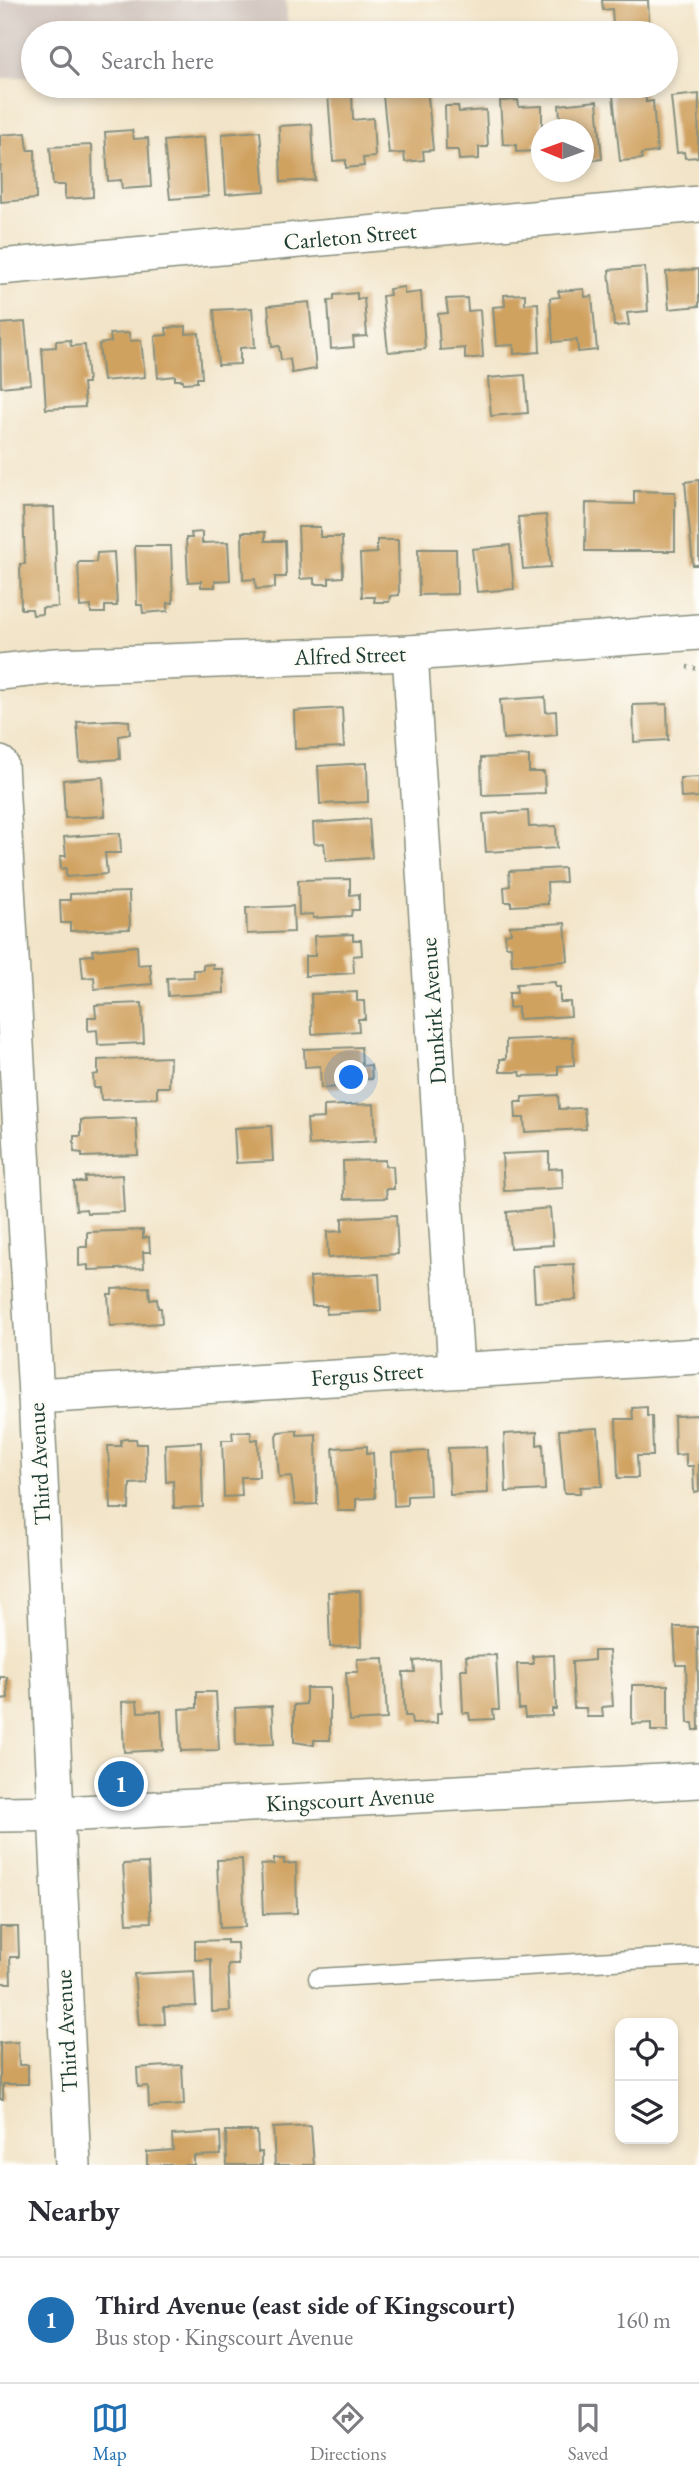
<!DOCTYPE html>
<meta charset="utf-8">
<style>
body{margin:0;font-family:"EB Garamond",serif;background:#f7f7f7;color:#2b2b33}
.controls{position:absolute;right:21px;bottom:21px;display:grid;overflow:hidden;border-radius:14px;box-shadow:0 4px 10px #0003}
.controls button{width:63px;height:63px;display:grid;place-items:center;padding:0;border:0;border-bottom:2px solid #e1e1e2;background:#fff;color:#2b2b33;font:35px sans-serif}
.compass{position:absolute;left:531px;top:119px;width:63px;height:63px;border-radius:50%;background:#fff;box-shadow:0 4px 10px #0003;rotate:271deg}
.you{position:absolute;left:352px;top:1078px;width:24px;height:24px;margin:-18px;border:5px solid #fff;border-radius:50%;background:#1a73e8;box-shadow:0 0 0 10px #1a73e833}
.badge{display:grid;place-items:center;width:46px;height:46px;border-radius:50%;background:#1f6fb2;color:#fff;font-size:23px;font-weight:700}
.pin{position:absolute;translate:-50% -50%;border:4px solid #fff;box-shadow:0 2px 7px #0006}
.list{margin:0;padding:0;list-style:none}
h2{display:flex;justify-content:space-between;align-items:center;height:91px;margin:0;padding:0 28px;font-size:30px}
h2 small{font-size:23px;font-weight:400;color:#7c7c81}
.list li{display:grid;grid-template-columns:46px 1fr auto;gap:21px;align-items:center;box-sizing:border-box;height:126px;padding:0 28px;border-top:2px solid #e1e1e2}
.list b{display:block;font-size:26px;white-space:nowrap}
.list p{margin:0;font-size:23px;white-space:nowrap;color:#7c7c81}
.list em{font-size:23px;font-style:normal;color:#7c7c81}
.icon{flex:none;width:38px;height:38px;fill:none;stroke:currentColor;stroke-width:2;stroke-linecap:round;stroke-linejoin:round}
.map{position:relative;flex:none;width:699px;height:2165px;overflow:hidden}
.search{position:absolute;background:#fff;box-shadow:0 4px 10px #0003;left:21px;right:21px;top:21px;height:77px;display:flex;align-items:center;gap:18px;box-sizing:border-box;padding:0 24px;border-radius:38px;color:#7c7c81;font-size:26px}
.sheet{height:217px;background:#fff}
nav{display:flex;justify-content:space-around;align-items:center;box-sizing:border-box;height:98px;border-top:2px solid #e1e1e2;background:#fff;font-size:19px;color:#7c7c81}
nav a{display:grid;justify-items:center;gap:4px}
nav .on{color:#1f6fb2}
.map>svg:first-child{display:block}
</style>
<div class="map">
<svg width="699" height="2165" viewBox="0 0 699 2165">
<rect width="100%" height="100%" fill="#fdfcf7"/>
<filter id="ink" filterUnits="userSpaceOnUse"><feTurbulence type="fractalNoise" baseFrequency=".0143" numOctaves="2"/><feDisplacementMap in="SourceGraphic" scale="14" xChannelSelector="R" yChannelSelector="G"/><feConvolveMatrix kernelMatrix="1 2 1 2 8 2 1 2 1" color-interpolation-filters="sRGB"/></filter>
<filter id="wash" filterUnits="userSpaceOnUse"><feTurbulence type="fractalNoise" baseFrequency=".00686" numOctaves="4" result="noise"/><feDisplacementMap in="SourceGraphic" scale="28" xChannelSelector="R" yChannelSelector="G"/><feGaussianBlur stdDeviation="1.57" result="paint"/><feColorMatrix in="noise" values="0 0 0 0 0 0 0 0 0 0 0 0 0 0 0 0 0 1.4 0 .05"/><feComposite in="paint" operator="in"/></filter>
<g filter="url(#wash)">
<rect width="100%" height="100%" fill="#f2e4c8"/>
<polygon fill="#cec1b9" points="0,0 286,0 288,33 33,33 33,76 0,79"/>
<g id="blocks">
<g fill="#d0a261">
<polygon points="602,0 648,0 649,21 613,24 612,9 603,10"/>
<polygon points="382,86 427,86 433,150 423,151 424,160 405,162 404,153 389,154"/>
<polygon points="352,92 353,120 373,118 375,157 363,158 364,166 346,168 346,160 333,161 328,93"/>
<polygon points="645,92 646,102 653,101 657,152 641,154 642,159 620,161 613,95"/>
<polygon points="699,94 698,157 685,158 684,152 677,153 671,97"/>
<polygon points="518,100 519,107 542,106 542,142 534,143 535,151 516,152 516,145 503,144 500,101"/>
<polygon points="597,101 602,159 584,161 584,130 561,130 559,105"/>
<polygon points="445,106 458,106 459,112 486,110 488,147 479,147 479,159 459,160 458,150 446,150"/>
<polygon points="312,124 315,180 281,182 279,126"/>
<polygon points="132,130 134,139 148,138 151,187 122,189 121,180 108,181 105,132"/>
<polygon points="260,131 265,191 226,194 222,134"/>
<polygon points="26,133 28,150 35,150 36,199 1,202 0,135"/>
<polygon points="204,137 208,196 170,199 164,141"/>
<polygon points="92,145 93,197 65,199 65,185 53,185 50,147"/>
<polygon points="645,267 648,311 627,313 629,325 614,326 609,270"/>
<polygon points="699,269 699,306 669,309 666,272"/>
<polygon points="404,287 404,294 421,292 425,349 388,352 382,296 390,295 389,289"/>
<polygon points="584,289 585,297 592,296 597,350 578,352 577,340 553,342 550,298 560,297 558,291"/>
<polygon points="357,293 357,299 364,298 367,336 353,337 354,347 331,349 328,301 334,300 334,295"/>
<polygon points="525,294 525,304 538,303 540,352 514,354 514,345 496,346 493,307 505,306 504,295"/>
<polygon points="467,298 468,311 480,310 483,357 465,359 465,348 440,350 438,314 448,313 446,299"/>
<polygon points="309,302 316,369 292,373 290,359 281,360 279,346 272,347 268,306"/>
<polygon points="252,308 255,347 240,348 240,364 218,365 214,310"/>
<polygon points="25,322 31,384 1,387 0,324"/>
<polygon points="186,326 186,334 199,333 202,378 197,378 197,382 183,383 183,380 175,380 175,376 158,378 155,336 167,335 166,328"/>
<polygon points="129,333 130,341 141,340 145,377 103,381 99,344 111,342 110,334"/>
<polygon points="70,340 71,346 85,345 88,383 83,383 85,407 46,409 42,348 56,347 56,341"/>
<polygon points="525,375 528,413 491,416 488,378"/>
<polygon points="699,480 699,565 693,565 685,482"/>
<polygon points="634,491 675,492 675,551 585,551 586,503 634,504"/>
<polygon points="54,507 58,607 42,608 42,614 33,615 32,609 21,609 20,564 25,564 23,508"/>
<polygon points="546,515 551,567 523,569 518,517"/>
<polygon points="298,527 320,527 320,537 342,537 343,577 329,578 329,584 314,584 314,578 300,579"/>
<polygon points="202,532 202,543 228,542 230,580 215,581 215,587 201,587 201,581 188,582 186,538 192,538 191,533"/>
<polygon points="242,532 265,532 265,541 285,541 286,577 275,577 275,588 256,589 255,579 243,580"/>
<polygon points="377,540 398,540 399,595 390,596 389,602 374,602 375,597 362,597 360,554 377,553"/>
<polygon points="510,545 514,589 477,592 472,549"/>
<polygon points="135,546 171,546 173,603 168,603 168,611 143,613 142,605 137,605"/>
<polygon points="418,549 456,549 457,594 419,595"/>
<polygon points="114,552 117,606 105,606 105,613 91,613 91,606 80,607 78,562 96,562 97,553"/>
<polygon points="545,697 546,712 556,711 557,735 503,739 500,700"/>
<polygon points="667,704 668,740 634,742 633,705"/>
<polygon points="342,708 344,747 295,749 294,711"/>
<polygon points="117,720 129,721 130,734 119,736 120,759 80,762 77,722"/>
<polygon points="529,756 529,772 544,772 545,793 482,795 481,758"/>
<polygon points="367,763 368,802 320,804 318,766"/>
<polygon points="103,777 105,816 65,818 63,780"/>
<polygon points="699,777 699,797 681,798 680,778"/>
<polygon points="528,811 529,827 556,826 557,848 486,852 483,814"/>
<polygon points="369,819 372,858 326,861 324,843 314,844 313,823"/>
<polygon points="120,833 121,853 105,853 107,874 66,877 66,868 61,869 60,856 66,856 64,837"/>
<polygon points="564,868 565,882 547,883 548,904 511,906 511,902 505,902 504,887 510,886 509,871"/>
<polygon points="350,879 350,895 359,894 359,910 352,910 351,916 313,918 313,914 299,915 298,880"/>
<polygon points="129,892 130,929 70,931 70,923 61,923 60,900 70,900 70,894"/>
<polygon points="293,906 294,932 247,934 246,908"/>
<polygon points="565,923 568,961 512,965 511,946 506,946 505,934 511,933 510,926"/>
<polygon points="353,934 353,940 361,940 362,955 353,956 354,973 305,976 305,956 315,956 314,936"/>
<polygon points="137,946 138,965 150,964 152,984 95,989 94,977 83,978 81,956 93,955 92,950"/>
<polygon points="213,964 213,969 223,969 224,993 168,996 167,978 194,977 193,970 203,970 203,965"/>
<polygon points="555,982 555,987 560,987 560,1002 570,1002 571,1016 518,1019 518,1007 509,1008 509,993 517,993 516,984"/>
<polygon points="357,992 357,1001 364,1001 365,1019 358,1019 359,1031 312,1034 311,994"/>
<polygon points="142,1003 144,1043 98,1045 97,1030 88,1031 88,1017 96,1017 95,1005"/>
<polygon points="573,1037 574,1065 558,1066 558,1075 521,1076 520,1072 500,1072 500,1059 506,1059 506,1040"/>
<polygon points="361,1047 362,1066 371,1065 372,1079 363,1079 363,1086 321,1088 320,1066 305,1067 304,1049"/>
<polygon points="170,1057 169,1087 157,1087 157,1098 101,1100 100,1088 94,1088 93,1075 98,1074 98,1060"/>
<polygon points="558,1095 559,1109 584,1108 586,1129 525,1132 524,1118 516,1118 515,1102 522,1102 522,1097"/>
<polygon points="374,1104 376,1141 309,1145 307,1119 324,1118 324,1106"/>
<polygon points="136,1118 138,1155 82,1157 82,1153 74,1152 74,1136 81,1136 81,1120"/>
<polygon points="271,1126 273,1161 236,1163 234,1128"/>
<polygon points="549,1152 549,1169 562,1168 563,1188 504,1191 502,1154"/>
<polygon points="385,1160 385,1166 393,1166 394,1183 394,1189 386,1189 387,1198 344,1199 343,1161"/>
<polygon points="122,1175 124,1212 87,1213 86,1209 76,1210 74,1182 85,1182 85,1177"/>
<polygon points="550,1208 553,1245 510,1248 507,1212"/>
<polygon points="396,1215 398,1254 328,1258 327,1232 342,1231 342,1218"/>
<polygon points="143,1230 143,1238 149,1237 150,1252 143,1252 144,1268 88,1270 88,1265 79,1266 79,1247 87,1247 87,1232"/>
<polygon points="574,1264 576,1300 535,1302 533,1266"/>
<polygon points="379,1274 381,1311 326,1314 327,1306 312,1306 310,1277"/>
<polygon points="149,1287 150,1300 157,1299 158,1308 161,1308 162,1323 110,1326 108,1294 112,1294 112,1289"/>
<polygon points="647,1407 647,1416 652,1416 653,1456 637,1456 638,1478 618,1478 616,1419 633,1419 632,1408"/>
<polygon points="699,1415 699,1491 694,1492 693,1466 686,1466 686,1454 675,1455 674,1416"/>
<polygon points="598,1428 602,1486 580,1487 580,1493 564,1493 559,1430"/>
<polygon points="297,1430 297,1435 316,1434 317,1504 295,1505 291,1476 279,1477 276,1436 278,1432"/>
<polygon points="232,1432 251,1432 251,1440 258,1439 259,1477 241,1477 242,1496 224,1497 222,1440 233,1440"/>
<polygon points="537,1432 537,1445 543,1444 545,1490 506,1492 504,1434"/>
<polygon points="125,1439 136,1439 137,1444 146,1444 147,1483 130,1484 129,1509 111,1509 108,1446 121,1446 121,1440"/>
<polygon points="201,1442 203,1507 174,1508 173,1481 166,1482 165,1444"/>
<polygon points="367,1446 367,1454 373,1453 375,1498 356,1499 356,1511 338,1511 333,1448"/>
<polygon points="486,1447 488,1493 450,1495 448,1448"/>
<polygon points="428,1451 430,1495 407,1496 407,1505 394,1506 392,1453"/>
<polygon points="360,1591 361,1646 330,1647 328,1592"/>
<polygon points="674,1627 697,1627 699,1730 694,1730 693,1723 688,1723 686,1665 676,1665"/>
<polygon points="594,1651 609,1651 613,1706 602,1707 603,1717 587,1717 586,1708 574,1708 572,1662 594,1660"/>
<polygon points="496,1655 499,1710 493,1710 494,1719 470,1720 469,1713 463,1713 461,1669 467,1669 466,1656"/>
<polygon points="554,1655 556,1709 552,1709 552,1716 525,1717 524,1709 519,1709 517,1664 533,1664 533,1656"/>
<polygon points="384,1658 387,1719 349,1721 346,1672 358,1672 357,1659"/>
<polygon points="439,1659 441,1713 437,1713 437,1723 412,1724 411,1716 405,1716 403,1672 415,1672 414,1661"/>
<polygon points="0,1677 7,1677 8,1698 0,1699"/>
<polygon points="632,1685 668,1685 668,1731 651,1731 651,1723 632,1724"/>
<polygon points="306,1688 330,1688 330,1740 314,1740 314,1745 294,1742 294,1705 306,1704"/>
<polygon points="197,1692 216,1692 219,1750 181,1751 179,1709 197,1708"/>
<polygon points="137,1701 138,1712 161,1711 163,1750 124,1752 122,1702"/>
<polygon points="272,1706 274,1744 236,1745 235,1708"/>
<polygon points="242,1859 245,1927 220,1928 217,1860"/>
<polygon points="274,1859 284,1859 284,1864 296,1863 297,1913 263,1914 261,1865 274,1864"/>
<polygon points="148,1863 151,1922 127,1923 123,1864"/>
<polygon points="0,1927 18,1927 19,1957 10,1957 11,1983 0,1983"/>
<polygon points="227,1940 227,1943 237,1943 238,1965 228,1965 230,2011 212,2012 211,1959 195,1960 195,1941"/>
<polygon points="194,1971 196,2006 164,2007 165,2024 139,2025 134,1974"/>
<polygon points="18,2042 19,2065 28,2065 28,2084 3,2084 3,2099 0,2099 0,2043"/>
<polygon points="182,2065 184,2105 149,2107 148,2086 138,2087 137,2068"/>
<polygon points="311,2126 314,2165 275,2165 273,2128"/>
<polygon points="226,2131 257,2131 258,2152 262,2152 262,2165 227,2165"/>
<polygon points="220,2132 221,2155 194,2156 194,2165 147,2165 147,2152 173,2150 172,2135"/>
</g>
</g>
</g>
<g filter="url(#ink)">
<use href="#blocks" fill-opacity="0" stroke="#88907e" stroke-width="2"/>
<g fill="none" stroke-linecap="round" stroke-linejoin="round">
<defs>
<polyline id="service" points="318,1978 699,1956"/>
<g id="minor">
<polyline points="0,267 699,204"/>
<polyline points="410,653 456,1368"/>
<polyline points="0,672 55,666 410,653 699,632"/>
<polyline points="0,764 36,1396 73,2165"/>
<polyline points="36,1396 699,1356"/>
<polyline points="0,1814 81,1813 699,1780"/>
</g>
</defs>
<use href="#service" stroke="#88907e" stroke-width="21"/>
<use href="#minor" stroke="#88907e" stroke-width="38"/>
<polyline stroke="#88907e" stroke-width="4.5" stroke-dasharray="2 5" stroke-linecap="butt" points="687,667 699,669"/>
<use href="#service" stroke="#fff" stroke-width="18"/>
<use href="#minor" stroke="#fff" stroke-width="35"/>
</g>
</g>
<g text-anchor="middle" stroke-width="6" stroke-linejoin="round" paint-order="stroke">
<g font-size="23" fill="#1f3d34" stroke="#fdfcf7">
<text transform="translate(350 236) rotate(-5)" y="8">Carleton Street</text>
<text transform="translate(350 655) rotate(-2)" y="8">Alfred Street</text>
<text transform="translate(433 1011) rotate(-94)" y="8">Dunkirk Avenue</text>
<text transform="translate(367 1374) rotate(-4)" y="8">Fergus Street</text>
<text transform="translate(39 1464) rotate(-93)" y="8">Third Avenue</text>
<text transform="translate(350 1799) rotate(-3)" y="8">Kingscourt Avenue</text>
<text transform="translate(66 2031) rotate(-93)" y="8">Third Avenue</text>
</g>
</g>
</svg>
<div class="controls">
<button><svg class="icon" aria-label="locate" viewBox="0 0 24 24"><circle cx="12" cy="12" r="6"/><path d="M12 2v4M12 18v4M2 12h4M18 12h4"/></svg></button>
<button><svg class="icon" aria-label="layers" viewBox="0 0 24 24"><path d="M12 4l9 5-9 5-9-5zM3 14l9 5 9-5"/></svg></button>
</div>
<svg class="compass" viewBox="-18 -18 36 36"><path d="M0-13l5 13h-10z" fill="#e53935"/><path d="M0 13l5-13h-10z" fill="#7c7c81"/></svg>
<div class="you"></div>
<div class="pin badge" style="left:121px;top:1784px">1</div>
<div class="search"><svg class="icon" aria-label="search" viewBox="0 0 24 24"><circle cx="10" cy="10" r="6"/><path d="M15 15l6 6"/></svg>Search here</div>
</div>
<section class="sheet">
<h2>Nearby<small></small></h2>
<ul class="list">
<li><span class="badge">1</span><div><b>Third Avenue (east side of Kingscourt)</b><p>Bus stop · Kingscourt Avenue</p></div><em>160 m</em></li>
</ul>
</section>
<nav>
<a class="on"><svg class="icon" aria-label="map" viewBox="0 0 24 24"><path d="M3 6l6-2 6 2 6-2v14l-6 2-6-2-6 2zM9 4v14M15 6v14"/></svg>Map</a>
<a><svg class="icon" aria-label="directions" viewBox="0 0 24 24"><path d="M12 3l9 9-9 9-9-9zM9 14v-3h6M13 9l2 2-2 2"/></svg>Directions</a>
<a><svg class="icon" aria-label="saved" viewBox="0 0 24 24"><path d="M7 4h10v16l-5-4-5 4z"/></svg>Saved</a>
</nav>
